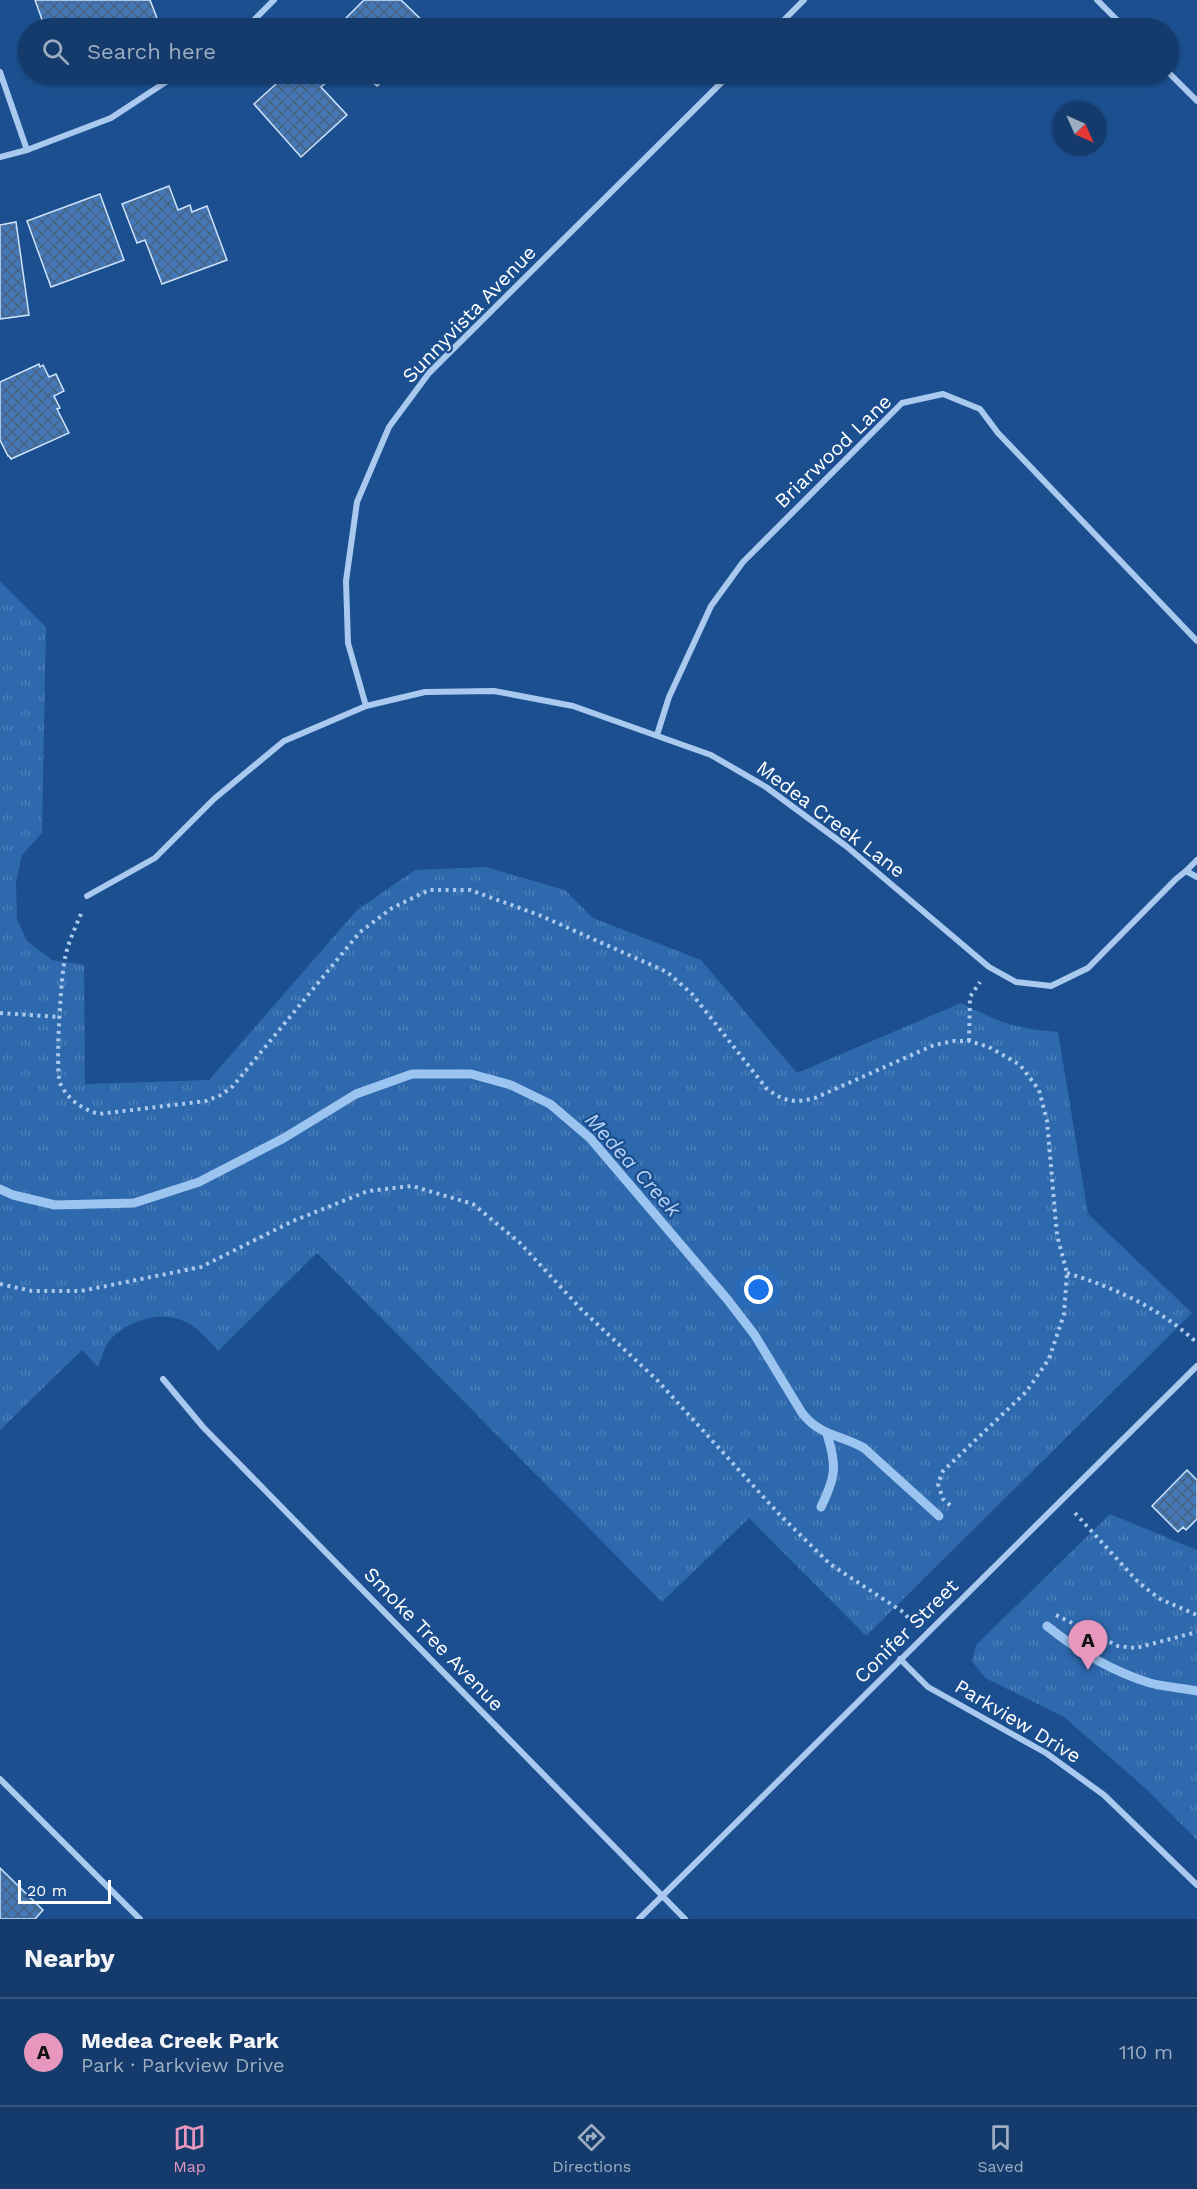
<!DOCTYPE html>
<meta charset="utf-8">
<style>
body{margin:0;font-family:"Work Sans",sans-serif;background:#214673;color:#f1f3f6}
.compass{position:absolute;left:1053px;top:102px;width:54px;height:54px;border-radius:50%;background:#143b6b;box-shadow:0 2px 4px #0004;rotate:135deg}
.scale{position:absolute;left:18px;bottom:15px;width:93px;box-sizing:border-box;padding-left:6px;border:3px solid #fff;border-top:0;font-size:16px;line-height:21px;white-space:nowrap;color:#fff;-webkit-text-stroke:4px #1b4f8f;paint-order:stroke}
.you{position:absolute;left:759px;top:1290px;width:21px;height:21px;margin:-15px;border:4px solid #fff;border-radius:50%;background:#1a73e8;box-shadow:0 0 0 9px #1a73e833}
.badge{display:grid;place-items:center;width:39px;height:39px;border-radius:50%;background:#e797bd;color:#111;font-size:20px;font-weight:700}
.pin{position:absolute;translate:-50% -50px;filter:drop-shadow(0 2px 3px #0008)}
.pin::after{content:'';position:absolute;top:32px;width:21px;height:18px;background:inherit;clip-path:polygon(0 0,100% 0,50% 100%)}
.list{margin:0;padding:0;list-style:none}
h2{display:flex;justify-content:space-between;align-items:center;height:78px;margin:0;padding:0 24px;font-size:26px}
h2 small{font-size:20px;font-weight:400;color:#9dadc1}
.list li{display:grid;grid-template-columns:39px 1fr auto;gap:18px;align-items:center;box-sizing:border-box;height:108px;padding:0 24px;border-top:2px solid #33557e}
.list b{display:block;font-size:22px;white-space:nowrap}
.list p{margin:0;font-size:20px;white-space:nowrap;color:#9dadc1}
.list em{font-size:20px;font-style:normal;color:#9dadc1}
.icon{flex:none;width:33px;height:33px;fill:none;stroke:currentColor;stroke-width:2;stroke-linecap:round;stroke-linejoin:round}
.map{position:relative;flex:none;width:1197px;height:1919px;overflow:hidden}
.search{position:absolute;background:#143b6b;box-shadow:0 2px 4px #0004;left:18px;right:18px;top:18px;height:66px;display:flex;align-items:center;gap:15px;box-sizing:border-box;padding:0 21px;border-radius:33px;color:#9dadc1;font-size:22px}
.sheet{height:186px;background:#143b6b}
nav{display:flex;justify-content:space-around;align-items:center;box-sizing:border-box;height:84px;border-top:2px solid #33557e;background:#143b6b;font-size:16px;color:#9dadc1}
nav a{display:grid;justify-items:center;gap:3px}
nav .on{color:#e797bd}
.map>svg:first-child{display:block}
</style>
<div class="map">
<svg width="1197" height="1919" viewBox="0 0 1197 1919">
<defs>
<pattern id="grass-tufts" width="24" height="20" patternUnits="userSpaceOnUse" patternTransform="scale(1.5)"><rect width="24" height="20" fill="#2e69ad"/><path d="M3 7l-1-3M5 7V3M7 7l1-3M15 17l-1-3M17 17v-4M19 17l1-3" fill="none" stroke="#4d80b9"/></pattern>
<pattern id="building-cross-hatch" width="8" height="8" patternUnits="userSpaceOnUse" patternTransform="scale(1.5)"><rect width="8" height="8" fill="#4478b7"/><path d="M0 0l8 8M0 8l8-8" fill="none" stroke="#486282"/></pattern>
</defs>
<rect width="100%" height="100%" fill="#1b4f8f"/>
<g fill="url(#grass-tufts)">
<path d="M0,581L46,627L42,833L22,855L16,882L17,919L27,941L52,960L84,965L85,1084L209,1080L357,910L415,870L486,867L565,890L593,918L701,960L797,1073L961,1003C998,1022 1016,1029 1058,1032L1088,1214L1192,1313L866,1636L749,1518L662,1602L317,1253L218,1351C195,1322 172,1307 134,1323C124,1327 112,1335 106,1346C103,1352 101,1360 98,1367L82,1350L0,1430Z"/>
<polygon points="1110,1514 1197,1550 1197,1840 1145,1788 1064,1717 985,1678 972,1661 976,1645"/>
</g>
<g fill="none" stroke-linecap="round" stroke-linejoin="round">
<g stroke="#9cc4f0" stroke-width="9">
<path d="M0,1189L13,1195L55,1205L134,1203L199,1182L284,1138L356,1094L412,1074H471L511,1085L550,1104L590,1138L727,1299L754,1334L802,1413C821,1437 840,1434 864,1448L939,1516"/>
<path d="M821,1507C836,1476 837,1466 827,1434"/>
<path d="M1047,1626C1078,1651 1111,1671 1150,1683C1165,1687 1182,1688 1197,1691"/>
</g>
</g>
<g fill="url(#building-cross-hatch)" stroke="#cfe3fa" stroke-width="1.5">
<polygon points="35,0 150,0 160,26 154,28 45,28"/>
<polygon points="364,0 401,0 430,28 336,28"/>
<polygon points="287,74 330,74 333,77 321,87 347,115 301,157 254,104"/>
<polygon points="364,74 390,74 377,86"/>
<polygon points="169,186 178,210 190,205 192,212 207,206 227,260 162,284 145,240 137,243 122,204"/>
<polygon points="100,194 124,260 51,287 27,221"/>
<polygon points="16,222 29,315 0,319 0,225"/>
<polygon points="39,364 40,367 43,365 49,377 56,374 64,391 54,396 60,408 57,409 69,433 11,459 9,456 8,456 0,440 0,382"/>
<polygon points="1187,1470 1197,1480 1197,1519 1186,1530 1183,1527 1178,1532 1152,1506"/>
<polygon points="0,1868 43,1910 35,1919 0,1919"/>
</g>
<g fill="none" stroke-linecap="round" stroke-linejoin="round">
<g stroke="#a9c9ee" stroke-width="4" stroke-dasharray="3 4.5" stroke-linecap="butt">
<path d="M81,914C75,928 68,943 65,958C61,975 55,1069 60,1083C67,1099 82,1109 99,1114L206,1101L221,1095L233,1086L360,932L392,908L429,890H470L539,915L667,972L692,994L767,1089C785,1102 794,1103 815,1098L934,1045L954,1041H969L989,1047L1020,1065L1039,1090L1047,1121L1057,1235L1067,1273L1064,1314L1049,1359L1026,1392L943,1471L938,1484L943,1499L951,1506"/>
<polyline points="0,1013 60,1017"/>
<polyline points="969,1041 970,997 980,982"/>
<path d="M1067,1273C1115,1288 1160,1308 1197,1343"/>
<polyline points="0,1284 32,1291 81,1291 201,1267 293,1221 368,1191 412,1186 473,1204 520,1243 581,1309 657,1380 778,1513 830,1564 903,1612 912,1622"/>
<polyline points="1075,1513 1139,1583 1160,1599 1197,1615"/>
<polyline points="1056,1615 1118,1646 1136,1648 1197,1632"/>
</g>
<g stroke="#a9c9ee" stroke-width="6">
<polyline points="1097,0 1125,28"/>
<polyline points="246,28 274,0"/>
<polyline points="776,28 804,0"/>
<polyline points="0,72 27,150"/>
<polyline points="1168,72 1197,101"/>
<polyline points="0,157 27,150 111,118 178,74"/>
<polyline points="366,706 348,643 346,581 357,502 389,427 429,373 730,74"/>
<polyline points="657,735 669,697 711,606 743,562 902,403 943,394 980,409 998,433 1197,641"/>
<polyline points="1186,871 1197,860"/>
<polyline points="87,896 155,858 214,799 284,741 366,706 425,692 494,691 573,706 711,755 766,787 846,846 989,967 1016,982 1051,986 1088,968 1176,879 1186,871 1197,877"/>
<polyline points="163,1379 203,1427 685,1919"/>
<polyline points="900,1659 928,1687 1046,1753 1104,1795 1197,1885"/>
<polyline points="0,1779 140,1919"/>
<polyline points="639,1919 1197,1366"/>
</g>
</g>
<g text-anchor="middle" stroke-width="4.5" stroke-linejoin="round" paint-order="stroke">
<g font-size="20" fill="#fff" stroke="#1b4f8f">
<text transform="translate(469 314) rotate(-46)" y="7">Sunnyvista Avenue</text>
<text transform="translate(833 451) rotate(-44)" y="7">Briarwood Lane</text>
<text transform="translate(831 819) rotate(37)" y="7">Medea Creek Lane</text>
<text transform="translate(906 1631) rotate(-45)" y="7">Conifer Street</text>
<text transform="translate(434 1639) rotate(46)" y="7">Smoke Tree Avenue</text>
<text transform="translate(1018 1721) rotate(31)" y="7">Parkview Drive</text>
</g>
<g font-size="21" font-style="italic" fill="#b5d3f5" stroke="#1b4f8f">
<text transform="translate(633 1165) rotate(48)" y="7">Medea Creek</text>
</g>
</g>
</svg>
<svg class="compass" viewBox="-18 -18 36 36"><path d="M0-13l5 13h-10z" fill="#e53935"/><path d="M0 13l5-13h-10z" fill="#9dadc1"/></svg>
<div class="scale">20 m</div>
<div class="you"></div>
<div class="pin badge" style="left:1088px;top:1670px">A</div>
<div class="search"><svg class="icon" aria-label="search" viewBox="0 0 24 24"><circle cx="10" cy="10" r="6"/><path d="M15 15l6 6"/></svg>Search here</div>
</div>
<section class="sheet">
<h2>Nearby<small></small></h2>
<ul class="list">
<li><span class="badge">A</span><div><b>Medea Creek Park</b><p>Park · Parkview Drive</p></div><em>110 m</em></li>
</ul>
</section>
<nav>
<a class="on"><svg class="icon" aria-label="map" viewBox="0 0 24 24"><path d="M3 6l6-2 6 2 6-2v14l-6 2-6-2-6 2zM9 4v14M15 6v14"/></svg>Map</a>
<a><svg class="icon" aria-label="directions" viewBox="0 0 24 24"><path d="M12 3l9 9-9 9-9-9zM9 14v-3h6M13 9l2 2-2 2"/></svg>Directions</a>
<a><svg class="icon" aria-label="saved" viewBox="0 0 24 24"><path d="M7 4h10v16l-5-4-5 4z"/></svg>Saved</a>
</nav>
